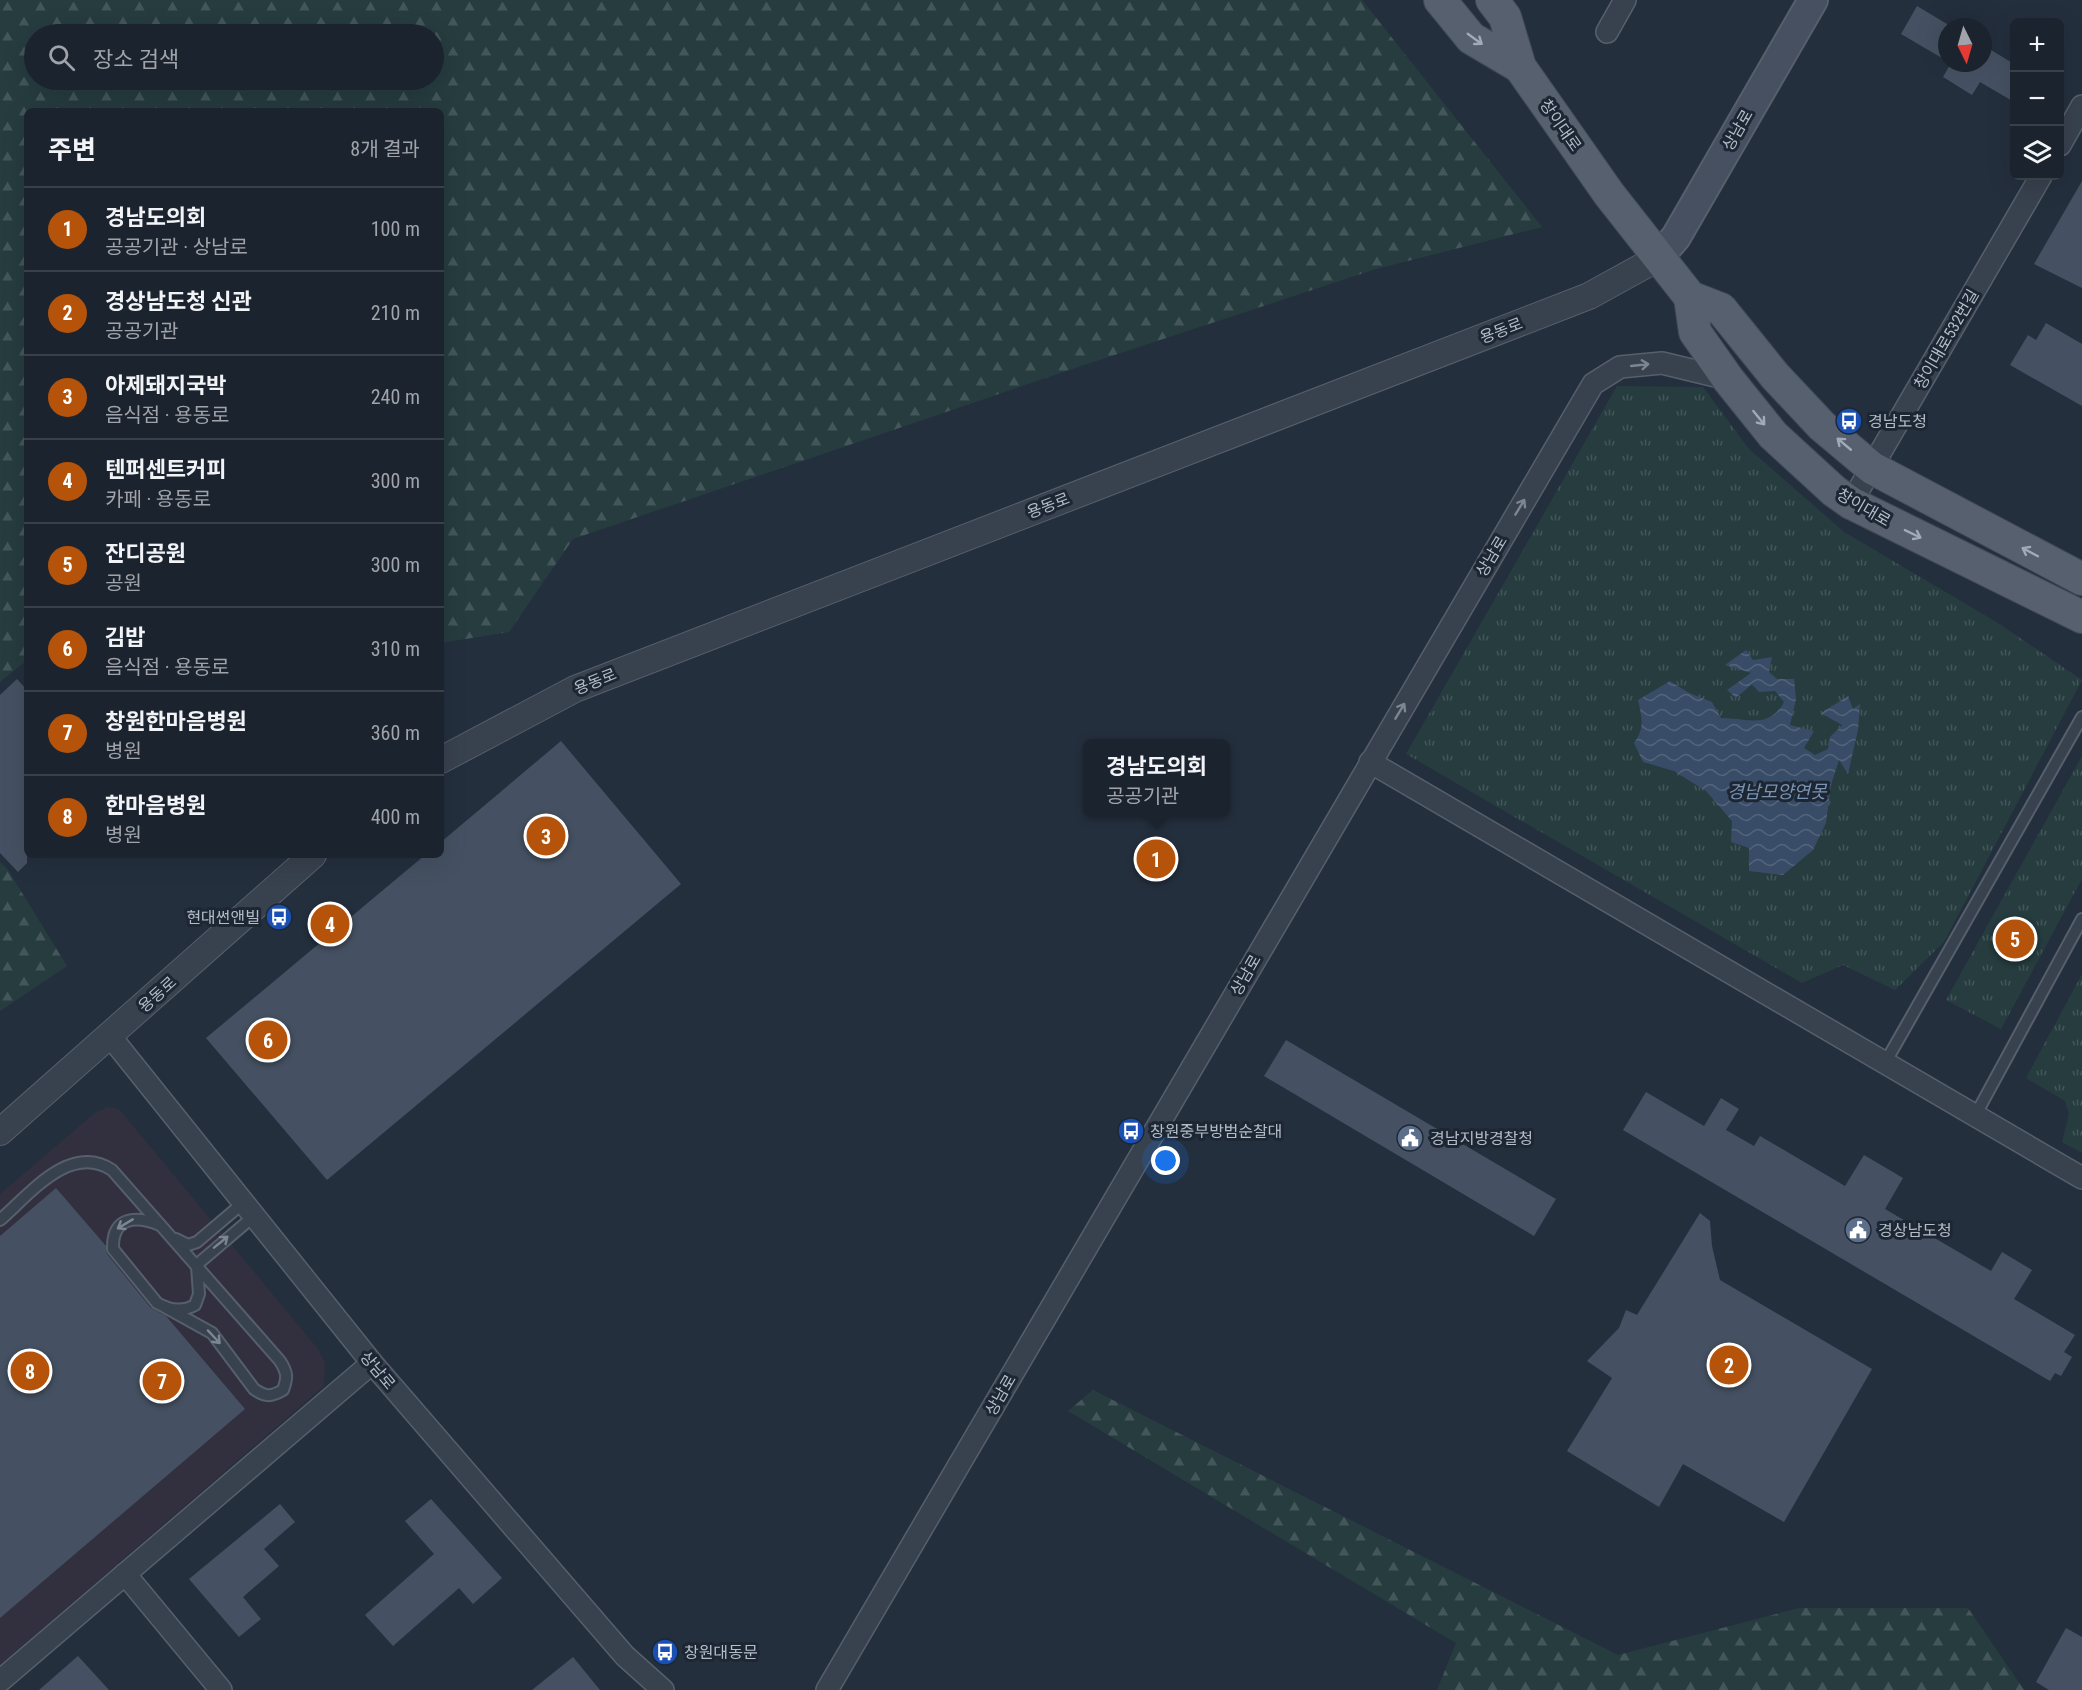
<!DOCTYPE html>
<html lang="ko">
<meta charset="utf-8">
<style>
body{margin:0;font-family:"Roboto Condensed","Noto Sans KR",sans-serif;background:#282f3a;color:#f1f3f6}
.controls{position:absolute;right:18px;top:18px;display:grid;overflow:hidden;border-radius:9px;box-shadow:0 6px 24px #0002}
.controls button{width:54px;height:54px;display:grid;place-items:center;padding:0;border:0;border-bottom:2px solid #39404a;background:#1b232e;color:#f1f3f6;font:30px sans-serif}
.compass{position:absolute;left:1938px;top:18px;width:54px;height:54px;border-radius:50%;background:#1b232e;box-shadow:0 6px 24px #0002;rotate:175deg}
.you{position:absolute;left:1166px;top:1161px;width:21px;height:21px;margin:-15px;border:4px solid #fff;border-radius:50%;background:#1a73e8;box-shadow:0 0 0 9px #1a73e833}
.badge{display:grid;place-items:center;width:39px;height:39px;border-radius:50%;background:#b45309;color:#fff;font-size:20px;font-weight:700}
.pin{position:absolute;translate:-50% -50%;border:3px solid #fff;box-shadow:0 2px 6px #0006}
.popup{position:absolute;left:1083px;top:739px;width:147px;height:78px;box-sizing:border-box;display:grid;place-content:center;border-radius:9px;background:#1b232e;filter:drop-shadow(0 2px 4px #0005);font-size:20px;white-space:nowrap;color:#a0a4aa}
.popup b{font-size:22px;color:#f1f3f6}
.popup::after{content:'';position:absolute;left:50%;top:100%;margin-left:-12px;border:12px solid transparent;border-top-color:#1b232e}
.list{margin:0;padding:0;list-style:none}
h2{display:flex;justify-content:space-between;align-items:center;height:78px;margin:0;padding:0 24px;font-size:26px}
h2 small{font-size:20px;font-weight:400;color:#a0a4aa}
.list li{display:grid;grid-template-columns:39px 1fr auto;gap:18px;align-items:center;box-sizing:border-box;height:84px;padding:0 24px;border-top:2px solid #39404a}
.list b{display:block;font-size:22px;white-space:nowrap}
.list p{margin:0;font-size:20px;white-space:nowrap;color:#a0a4aa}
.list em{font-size:20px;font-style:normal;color:#a0a4aa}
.icon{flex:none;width:33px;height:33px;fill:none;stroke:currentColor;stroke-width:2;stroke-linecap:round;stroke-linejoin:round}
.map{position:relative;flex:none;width:2082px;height:1690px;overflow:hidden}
.search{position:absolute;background:#1b232e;box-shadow:0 6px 24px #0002;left:24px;top:24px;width:420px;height:66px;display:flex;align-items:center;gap:15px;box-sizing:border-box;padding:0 21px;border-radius:33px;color:#a0a4aa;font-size:22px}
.panel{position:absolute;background:#1b232e;box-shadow:0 6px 24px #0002;left:24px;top:108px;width:420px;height:750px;border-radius:9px}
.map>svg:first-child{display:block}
</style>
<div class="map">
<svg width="2082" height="1690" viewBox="0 0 2082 1690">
<defs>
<pattern id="forest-firs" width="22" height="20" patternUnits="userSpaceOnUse" patternTransform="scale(1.5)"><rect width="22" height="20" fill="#263c3f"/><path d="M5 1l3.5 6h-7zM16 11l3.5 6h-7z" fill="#435659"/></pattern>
<pattern id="park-tufts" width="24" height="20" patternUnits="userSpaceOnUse" patternTransform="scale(1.5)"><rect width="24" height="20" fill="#263c3f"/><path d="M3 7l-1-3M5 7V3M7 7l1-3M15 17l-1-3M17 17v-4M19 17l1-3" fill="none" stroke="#435659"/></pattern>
<pattern id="water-waves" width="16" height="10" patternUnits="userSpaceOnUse" patternTransform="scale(1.5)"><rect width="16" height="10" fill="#394c67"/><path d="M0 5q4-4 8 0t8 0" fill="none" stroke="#53647b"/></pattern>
</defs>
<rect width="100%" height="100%" fill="#242f3e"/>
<polygon fill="#32303f" points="108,1107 119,1109 318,1349 325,1363 324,1386 0,1665 0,1194 96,1112"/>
<g fill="url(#forest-firs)" fill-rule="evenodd">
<path d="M0,0H1362L1542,227L1376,269L1078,367L573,539L509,632L441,643V111H27V660L0,682ZM34,34H434V80H34Z"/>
<polygon points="0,862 8,870 67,966 0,1011"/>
<polygon points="1093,1390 1618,1655 1799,1608 1968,1608 2024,1690 1437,1690 1456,1643 1068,1411"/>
</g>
<g fill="url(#park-tufts)">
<polygon points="1617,386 1703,387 1749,449 1844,532 1998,623 2082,680 1944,942 1895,990 1843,965 1802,983 1406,754"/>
<polygon points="2082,756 2082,879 2001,1029 1946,1000"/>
<polygon points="2082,974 2082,1153 2062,1142 2069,1114 2065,1101 2026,1078"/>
</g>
<path fill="url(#water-waves)" d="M1746,650L1753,660L1772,657L1769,672L1777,679H1794L1796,699L1790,725L1814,731L1804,748L1815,755L1828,749L1830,737L1842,725L1821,713L1848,696L1853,709L1860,704L1858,730L1848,774L1839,760L1831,785L1826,823L1813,850L1783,875L1749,871V848L1731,842L1732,821L1706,791L1674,771L1643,762L1634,743C1645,728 1642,718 1638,700L1670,681L1689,693L1712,702L1721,718C1748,718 1768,730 1784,702L1775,691L1759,692L1752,684L1736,698L1727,690L1751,673L1725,665Z"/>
<g fill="#455162">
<polygon points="1917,6 1947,24 1947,61 1901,34"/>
<polygon points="1983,45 2014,64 2014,102 1980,82 1972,95 1943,77 1951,63 1983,63"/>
<polygon points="2082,181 2082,288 2034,264"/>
<polygon points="2046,323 2082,344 2082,406 2010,365 2028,335 2036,340"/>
<polygon points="17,679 27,690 27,863 18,872 0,853 0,695"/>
<polygon points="561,741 681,884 327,1180 206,1038 425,855 441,855 441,842"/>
<polygon points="1286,1040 1556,1199 1534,1236 1264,1076"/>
<polygon points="1646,1092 1704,1126 1721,1098 1739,1109 1726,1130 1754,1146 1760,1136 1845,1186 1864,1155 1903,1178 1885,1209 1991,1271 2002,1252 2032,1270 2014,1299 2075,1335 2064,1352 2072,1357 2061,1376 2055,1373 2050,1381 1623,1130"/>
<polygon points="56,1188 106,1246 107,1254 151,1308 166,1316 245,1409 0,1618 0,1236"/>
<polygon points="1700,1213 1710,1221 1712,1246 1720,1280 1872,1369 1784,1522 1683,1464 1659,1507 1567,1451 1612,1378 1587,1361 1619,1328 1626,1310 1637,1315"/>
<polygon points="431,1499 502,1578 473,1604 459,1588 393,1646 365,1615 434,1554 405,1521"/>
<polygon points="280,1504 295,1522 264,1549 279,1566 243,1597 261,1619 239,1637 189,1579"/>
<polygon points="2066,1628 2082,1637 2082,1690 2049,1690 2036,1682"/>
<polygon points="78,1656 109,1690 39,1690"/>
<polygon points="573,1657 600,1690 532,1690"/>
</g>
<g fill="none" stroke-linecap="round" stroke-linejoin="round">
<defs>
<g id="service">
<polyline points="1885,1063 2082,717"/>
<polyline points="1975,1116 2082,919"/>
<path d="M0,1220C29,1195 70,1142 112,1170L280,1361C287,1372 288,1377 283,1390C271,1397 265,1397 254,1389L212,1333L165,1307"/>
<path d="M160,1225C135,1215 112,1217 113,1249L157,1303C169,1310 183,1312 195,1305L199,1294L197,1266L200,1262L254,1216"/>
<polyline points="176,1239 188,1245 197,1242 243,1203"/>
</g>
<g id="minor">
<polyline points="1607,32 1625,0"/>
<polyline points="2060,145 2082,106"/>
<polyline points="1851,503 2041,176"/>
<polyline points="1370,762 2082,1178"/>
<polyline points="110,1036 372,1363 625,1656 663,1690"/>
<polyline points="125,1574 221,1690"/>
<polyline points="0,1681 372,1363"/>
<polyline points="827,1690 1593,384 1620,367 1662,363 1728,379"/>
</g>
<g id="tertiary">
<polyline points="441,760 575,689 1589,296 1658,258"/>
<polyline points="0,1132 313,855"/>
</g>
<polyline id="secondary" points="1658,258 1676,237 1813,0"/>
<g id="primary">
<polyline points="1440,0 1471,38 1520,67"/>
<polyline points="1492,0 1505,17 1520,67 1609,194 1690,297 1721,309 1775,376 1822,426 1872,468 2082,579"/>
<polyline points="1690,297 1695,332 1728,379 1773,435 1834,491 1851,503 2082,617"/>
</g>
</defs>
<use href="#service" stroke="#565f6c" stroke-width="14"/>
<use href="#minor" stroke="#565f6c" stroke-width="24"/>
<use href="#tertiary" stroke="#565f6c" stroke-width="28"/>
<use href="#secondary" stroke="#565f6c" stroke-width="32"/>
<use href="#primary" stroke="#414a57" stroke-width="34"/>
<use href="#service" stroke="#38414e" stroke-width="10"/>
<use href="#minor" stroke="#38414e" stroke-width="21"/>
<use href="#tertiary" stroke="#38414e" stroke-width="26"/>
<use href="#secondary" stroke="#465061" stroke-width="28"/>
<use href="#primary" stroke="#56606e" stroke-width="32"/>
</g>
<defs><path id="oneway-shaft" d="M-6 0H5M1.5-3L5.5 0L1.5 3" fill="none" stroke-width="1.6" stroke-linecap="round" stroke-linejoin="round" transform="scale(1.5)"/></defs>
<g stroke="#a1aab7">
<use href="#oneway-shaft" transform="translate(1475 39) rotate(36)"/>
<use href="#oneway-shaft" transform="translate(1759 418) rotate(51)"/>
<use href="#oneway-shaft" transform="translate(1844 444) rotate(-140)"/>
<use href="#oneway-shaft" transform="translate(1913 534) rotate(26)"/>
<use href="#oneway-shaft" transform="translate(2030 552) rotate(-152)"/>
</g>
<g stroke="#7c8592">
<use href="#oneway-shaft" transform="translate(1640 365) rotate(-6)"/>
<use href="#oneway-shaft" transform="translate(1520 507) rotate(-59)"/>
<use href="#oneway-shaft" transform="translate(1400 711) rotate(-59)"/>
<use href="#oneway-shaft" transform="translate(125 1224) rotate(149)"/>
<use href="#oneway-shaft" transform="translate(221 1242) rotate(-39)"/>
<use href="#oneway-shaft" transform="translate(214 1337) rotate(47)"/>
</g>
<defs>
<symbol id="bus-disc" viewBox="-11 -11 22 22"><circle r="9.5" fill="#1a4fb4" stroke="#1d2633"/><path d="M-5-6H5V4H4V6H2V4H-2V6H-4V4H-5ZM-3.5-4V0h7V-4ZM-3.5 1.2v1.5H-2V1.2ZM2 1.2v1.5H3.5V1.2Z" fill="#fff"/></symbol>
<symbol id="civic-disc" viewBox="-11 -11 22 22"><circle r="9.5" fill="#5c6f8a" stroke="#1d2633"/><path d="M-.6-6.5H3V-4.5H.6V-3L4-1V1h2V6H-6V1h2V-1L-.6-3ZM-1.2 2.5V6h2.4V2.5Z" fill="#fff"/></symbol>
</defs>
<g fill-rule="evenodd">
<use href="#bus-disc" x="1834" y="406" width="30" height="30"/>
<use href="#bus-disc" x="264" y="902" width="30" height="30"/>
<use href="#bus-disc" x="1116" y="1116" width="30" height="30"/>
<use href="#civic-disc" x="1395" y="1123" width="30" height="30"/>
<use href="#civic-disc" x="1843" y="1215" width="30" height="30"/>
<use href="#bus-disc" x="650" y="1637" width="30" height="30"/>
</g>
<g text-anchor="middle" stroke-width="6" stroke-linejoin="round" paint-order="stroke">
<g font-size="16" fill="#b4bcc9" stroke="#1d2633">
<text transform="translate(1561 125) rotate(55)" y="6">창이대로</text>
<text transform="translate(1737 130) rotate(-60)" y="6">상남로</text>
<text transform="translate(1501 330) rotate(-21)" y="6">용동로</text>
<text transform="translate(1946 339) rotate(-60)" y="6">창이대로532번길</text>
<text transform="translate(1048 505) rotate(-21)" y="6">용동로</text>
<text transform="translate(1864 507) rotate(30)" y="6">창이대로</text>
<text transform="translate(1491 556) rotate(-59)" y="6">상남로</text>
<text transform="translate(595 681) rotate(-22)" y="6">용동로</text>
<text transform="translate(1245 975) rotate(-60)" y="6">상남로</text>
<text transform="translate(157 994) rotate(-42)" y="6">용동로</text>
<text transform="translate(378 1370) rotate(50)" y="6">상남로</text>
<text transform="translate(1000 1395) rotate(-60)" y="6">상남로</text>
</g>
<g font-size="16" fill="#b4bcc9" stroke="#1d2633" text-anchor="start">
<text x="1868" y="427">경남도청</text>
<text x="260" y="923" text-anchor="end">현대썬앤빌</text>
<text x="1150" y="1137">창원중부방범순찰대</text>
<text x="1430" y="1144">경남지방경찰청</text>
<text x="1878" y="1236">경상남도청</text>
<text x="684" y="1658">창원대동문</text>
</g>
<g font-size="18" font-style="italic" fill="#7c92b1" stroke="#1d2633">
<text x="1777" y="798">경남모양연못</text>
</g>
</g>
</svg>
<div class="controls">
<button>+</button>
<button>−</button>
<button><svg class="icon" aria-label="layers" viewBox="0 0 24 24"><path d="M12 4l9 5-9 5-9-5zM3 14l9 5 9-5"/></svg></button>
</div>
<svg class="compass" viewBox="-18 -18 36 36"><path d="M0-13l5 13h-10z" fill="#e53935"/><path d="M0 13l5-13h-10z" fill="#a0a4aa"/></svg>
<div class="you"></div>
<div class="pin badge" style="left:1156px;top:859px">1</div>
<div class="popup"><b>경남도의회</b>공공기관</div>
<div class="pin badge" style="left:1729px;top:1365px">2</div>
<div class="pin badge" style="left:546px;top:836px">3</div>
<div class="pin badge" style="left:330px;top:924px">4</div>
<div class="pin badge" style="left:2015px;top:939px">5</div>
<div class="pin badge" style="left:268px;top:1040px">6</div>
<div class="pin badge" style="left:162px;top:1381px">7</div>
<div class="pin badge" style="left:30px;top:1371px">8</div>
<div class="search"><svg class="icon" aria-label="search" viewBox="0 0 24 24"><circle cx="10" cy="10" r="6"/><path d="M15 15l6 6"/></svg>장소 검색</div>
<section class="panel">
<h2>주변<small>8개 결과</small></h2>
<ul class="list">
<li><span class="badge">1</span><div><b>경남도의회</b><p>공공기관 · 상남로</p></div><em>100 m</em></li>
<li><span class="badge">2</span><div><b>경상남도청 신관</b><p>공공기관</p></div><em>210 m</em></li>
<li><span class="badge">3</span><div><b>아제돼지국박</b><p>음식점 · 용동로</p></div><em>240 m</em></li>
<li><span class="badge">4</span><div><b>텐퍼센트커피</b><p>카페 · 용동로</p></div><em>300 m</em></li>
<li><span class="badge">5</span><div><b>잔디공원</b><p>공원</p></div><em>300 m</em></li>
<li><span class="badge">6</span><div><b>김밥</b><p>음식점 · 용동로</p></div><em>310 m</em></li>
<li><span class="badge">7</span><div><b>창원한마음병원</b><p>병원</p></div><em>360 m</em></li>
<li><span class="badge">8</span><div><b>한마음병원</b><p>병원</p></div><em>400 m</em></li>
</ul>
</section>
</div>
